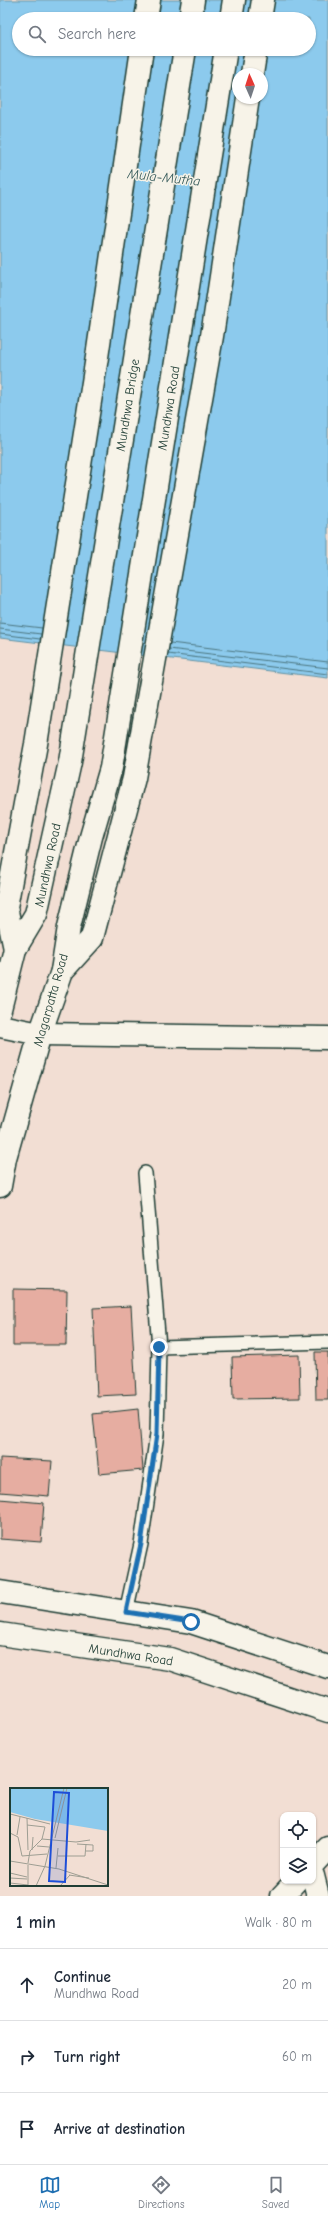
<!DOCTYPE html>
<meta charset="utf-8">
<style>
body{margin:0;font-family:"Comic Neue",sans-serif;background:#f2f2f3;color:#1f2937}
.controls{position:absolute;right:12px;bottom:12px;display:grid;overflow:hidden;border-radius:8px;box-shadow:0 1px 3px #0004}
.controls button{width:36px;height:36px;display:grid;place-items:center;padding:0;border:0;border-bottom:1px solid #e0e1e3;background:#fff;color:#1f2937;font:20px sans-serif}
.compass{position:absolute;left:232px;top:68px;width:36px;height:36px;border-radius:50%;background:#fff;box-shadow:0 1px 3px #0004;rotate:357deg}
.stop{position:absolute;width:12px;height:12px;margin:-9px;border:3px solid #1f6fb2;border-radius:50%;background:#fff}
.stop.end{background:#1f6fb2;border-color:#fff;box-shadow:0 1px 4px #0008}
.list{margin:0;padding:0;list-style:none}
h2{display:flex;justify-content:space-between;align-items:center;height:52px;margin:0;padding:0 16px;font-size:17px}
h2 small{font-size:13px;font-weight:400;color:#747a83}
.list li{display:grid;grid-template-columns:26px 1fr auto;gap:12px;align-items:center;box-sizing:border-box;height:72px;padding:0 16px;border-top:1px solid #e0e1e3}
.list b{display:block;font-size:15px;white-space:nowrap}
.list p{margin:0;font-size:13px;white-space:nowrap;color:#747a83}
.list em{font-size:13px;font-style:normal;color:#747a83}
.icon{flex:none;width:22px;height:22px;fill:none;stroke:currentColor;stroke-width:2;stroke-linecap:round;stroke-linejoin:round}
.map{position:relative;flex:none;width:328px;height:1896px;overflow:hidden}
.search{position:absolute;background:#fff;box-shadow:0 1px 3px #0004;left:12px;right:12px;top:12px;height:44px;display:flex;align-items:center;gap:10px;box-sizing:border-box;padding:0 14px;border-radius:22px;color:#747a83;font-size:15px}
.sheet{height:268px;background:#fff}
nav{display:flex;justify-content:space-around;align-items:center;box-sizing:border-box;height:56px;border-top:1px solid #e0e1e3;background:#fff;font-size:11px;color:#747a83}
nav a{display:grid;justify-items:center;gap:2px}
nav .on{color:#1f6fb2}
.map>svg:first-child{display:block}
</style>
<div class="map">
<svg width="328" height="1896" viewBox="0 0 328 1896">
<rect width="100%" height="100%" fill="#f2ded3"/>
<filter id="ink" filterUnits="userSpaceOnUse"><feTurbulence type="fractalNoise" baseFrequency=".025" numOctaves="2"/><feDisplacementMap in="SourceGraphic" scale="8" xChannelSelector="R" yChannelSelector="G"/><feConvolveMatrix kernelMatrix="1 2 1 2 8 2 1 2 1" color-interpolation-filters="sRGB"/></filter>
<g filter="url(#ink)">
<path fill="#8ccaed" stroke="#6092a3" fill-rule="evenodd" d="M0,0H328V678L0,638ZM19,19H309V49H19ZM238,74H262V98H238Z"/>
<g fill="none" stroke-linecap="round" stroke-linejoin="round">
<g stroke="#4b757e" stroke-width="1">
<polyline points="0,623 42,628"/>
<polyline points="0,629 41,634"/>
<polyline points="0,634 40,639"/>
<polyline points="170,643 328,662"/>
<polyline points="169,649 328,668"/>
<polyline points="168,654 328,674"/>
</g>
</g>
<g fill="#e6ada1" stroke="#1f3d34">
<polygon points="13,1289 67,1290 66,1345 13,1345"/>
<polygon points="131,1306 136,1394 97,1396 93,1308"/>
<polygon points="315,1352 328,1352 328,1400 316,1400"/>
<polygon points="299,1355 300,1398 233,1399 232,1357"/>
<polygon points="138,1409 143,1470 99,1474 93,1414"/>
<polygon points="0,1458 52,1461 49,1496 0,1492"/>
<polygon points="0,1499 44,1503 41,1542 0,1539"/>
</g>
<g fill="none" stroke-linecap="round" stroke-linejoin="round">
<defs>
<g id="service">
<polyline points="159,1347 328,1342"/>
<polyline points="126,1612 141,1544 157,1434 159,1347 145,1173"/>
</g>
<g id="minor">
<polyline points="0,1026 40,1034 328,1038"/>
<polyline points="313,1864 328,1848"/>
<polyline points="313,1876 318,1896"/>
<polyline points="282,1896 296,1881"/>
</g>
<g id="primary">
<polyline points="0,1592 191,1622 328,1667"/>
<polyline points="0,1634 170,1659 328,1711"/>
</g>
<g id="trunk">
<polyline points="146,19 149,0"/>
<polyline points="190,19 193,0"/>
<polyline points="231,19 234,0"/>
<polyline points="260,19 263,0"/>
<polyline points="252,74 256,49"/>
<polyline points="15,949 6,907 36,744 97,357 142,49"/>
<polyline points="62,971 92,938 134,778 212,336 248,98"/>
<polyline points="0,1009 15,949 36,914 70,762 185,49"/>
<polyline points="0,1186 5,1158 40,1034 62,971 69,927 91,837 111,768 226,49"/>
</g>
</defs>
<use href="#service" stroke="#1f3d34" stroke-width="16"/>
<use href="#minor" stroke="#1f3d34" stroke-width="25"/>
<use href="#primary" stroke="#1f3d34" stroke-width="25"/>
<use href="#trunk" stroke="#1f3d34" stroke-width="25"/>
<use href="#service" stroke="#f7f3e8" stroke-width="13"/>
<use href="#minor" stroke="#f7f3e8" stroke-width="22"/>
<use href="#primary" stroke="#f7f3e8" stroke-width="22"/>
<use href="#trunk" stroke="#f7f3e8" stroke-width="22"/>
</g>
</g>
<g fill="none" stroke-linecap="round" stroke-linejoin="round" filter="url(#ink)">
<polyline stroke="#1f6fb2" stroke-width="5" points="159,1347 157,1434 141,1544 126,1612 191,1622"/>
</g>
<g text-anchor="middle" stroke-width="3" stroke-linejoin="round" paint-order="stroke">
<g font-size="13" fill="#1f3d34" stroke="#f7f3e8">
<text transform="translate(127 405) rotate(-81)" y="5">Mundhwa Bridge</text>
<text transform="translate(168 408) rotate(-81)" y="5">Mundhwa Road</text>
<text transform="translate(47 865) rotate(-78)" y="5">Mundhwa Road</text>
<text transform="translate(50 1000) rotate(-74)" y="5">Magarpatta Road</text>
<text transform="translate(131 1654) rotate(9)" y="5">Mundhwa Road</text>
</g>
<g font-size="14" font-style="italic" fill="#355959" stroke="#f7f3e8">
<text transform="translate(164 177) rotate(6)" y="5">Mula-Mutha</text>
</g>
</g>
<g transform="translate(10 1788)">
<rect width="98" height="98" fill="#f2ded3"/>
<path d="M0,0H98V43L25,31L0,24Z" fill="#8ccaed"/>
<path fill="none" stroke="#9e9e93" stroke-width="1" d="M0,26L40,36M17,30L18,62M17,37L35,39L32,51M0,45L8,49L12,68L37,66M7,47L10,29M45,50L57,0M67,56L83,57V63H76M27,58L39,59M22,62L23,49M48,68H75L76,56M0,73L49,81L98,97M18,75L20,63L32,51L66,54L80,52M18,77V98M46,80L48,60M0,85L17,89M59,87L79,90M0,90L17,91M0,95L18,97M26,98L35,78L54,0M50,98L60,87"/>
<path fill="#1d4ed8" fill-opacity="0.15" stroke="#1d4ed8" stroke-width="2" d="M44,4L59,5L55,94L39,93Z"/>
<rect width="98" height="98" fill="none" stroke="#1f3d34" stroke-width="2"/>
</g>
</svg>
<div class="controls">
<button><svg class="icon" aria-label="locate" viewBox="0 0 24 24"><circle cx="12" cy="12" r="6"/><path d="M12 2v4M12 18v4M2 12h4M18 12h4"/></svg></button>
<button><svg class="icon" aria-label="layers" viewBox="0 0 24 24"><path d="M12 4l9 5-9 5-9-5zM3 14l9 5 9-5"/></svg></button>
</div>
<svg class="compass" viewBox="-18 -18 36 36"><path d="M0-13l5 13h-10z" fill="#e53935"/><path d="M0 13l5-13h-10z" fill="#747a83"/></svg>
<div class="stop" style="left:191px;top:1622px"></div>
<div class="stop end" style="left:159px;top:1347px"></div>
<div class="search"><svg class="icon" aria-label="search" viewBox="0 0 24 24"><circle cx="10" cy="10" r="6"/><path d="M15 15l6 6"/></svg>Search here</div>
</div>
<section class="sheet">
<h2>1 min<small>Walk · 80 m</small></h2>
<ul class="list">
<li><svg class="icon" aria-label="ahead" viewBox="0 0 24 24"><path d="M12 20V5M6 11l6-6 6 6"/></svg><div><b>Continue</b><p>Mundhwa Road</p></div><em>20 m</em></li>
<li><svg class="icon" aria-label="right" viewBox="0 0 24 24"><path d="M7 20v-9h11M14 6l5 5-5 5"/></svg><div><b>Turn right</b></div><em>60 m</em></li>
<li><svg class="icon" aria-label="arrive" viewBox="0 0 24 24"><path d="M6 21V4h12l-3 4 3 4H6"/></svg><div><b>Arrive at destination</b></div></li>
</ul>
</section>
<nav>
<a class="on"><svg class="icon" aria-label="map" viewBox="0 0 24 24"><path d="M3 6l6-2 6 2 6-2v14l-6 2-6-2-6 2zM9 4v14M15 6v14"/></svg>Map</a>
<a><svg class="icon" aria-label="directions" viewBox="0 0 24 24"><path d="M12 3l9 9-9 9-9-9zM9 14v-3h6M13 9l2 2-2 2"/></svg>Directions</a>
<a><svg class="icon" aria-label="saved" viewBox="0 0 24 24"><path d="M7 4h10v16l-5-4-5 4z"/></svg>Saved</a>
</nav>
